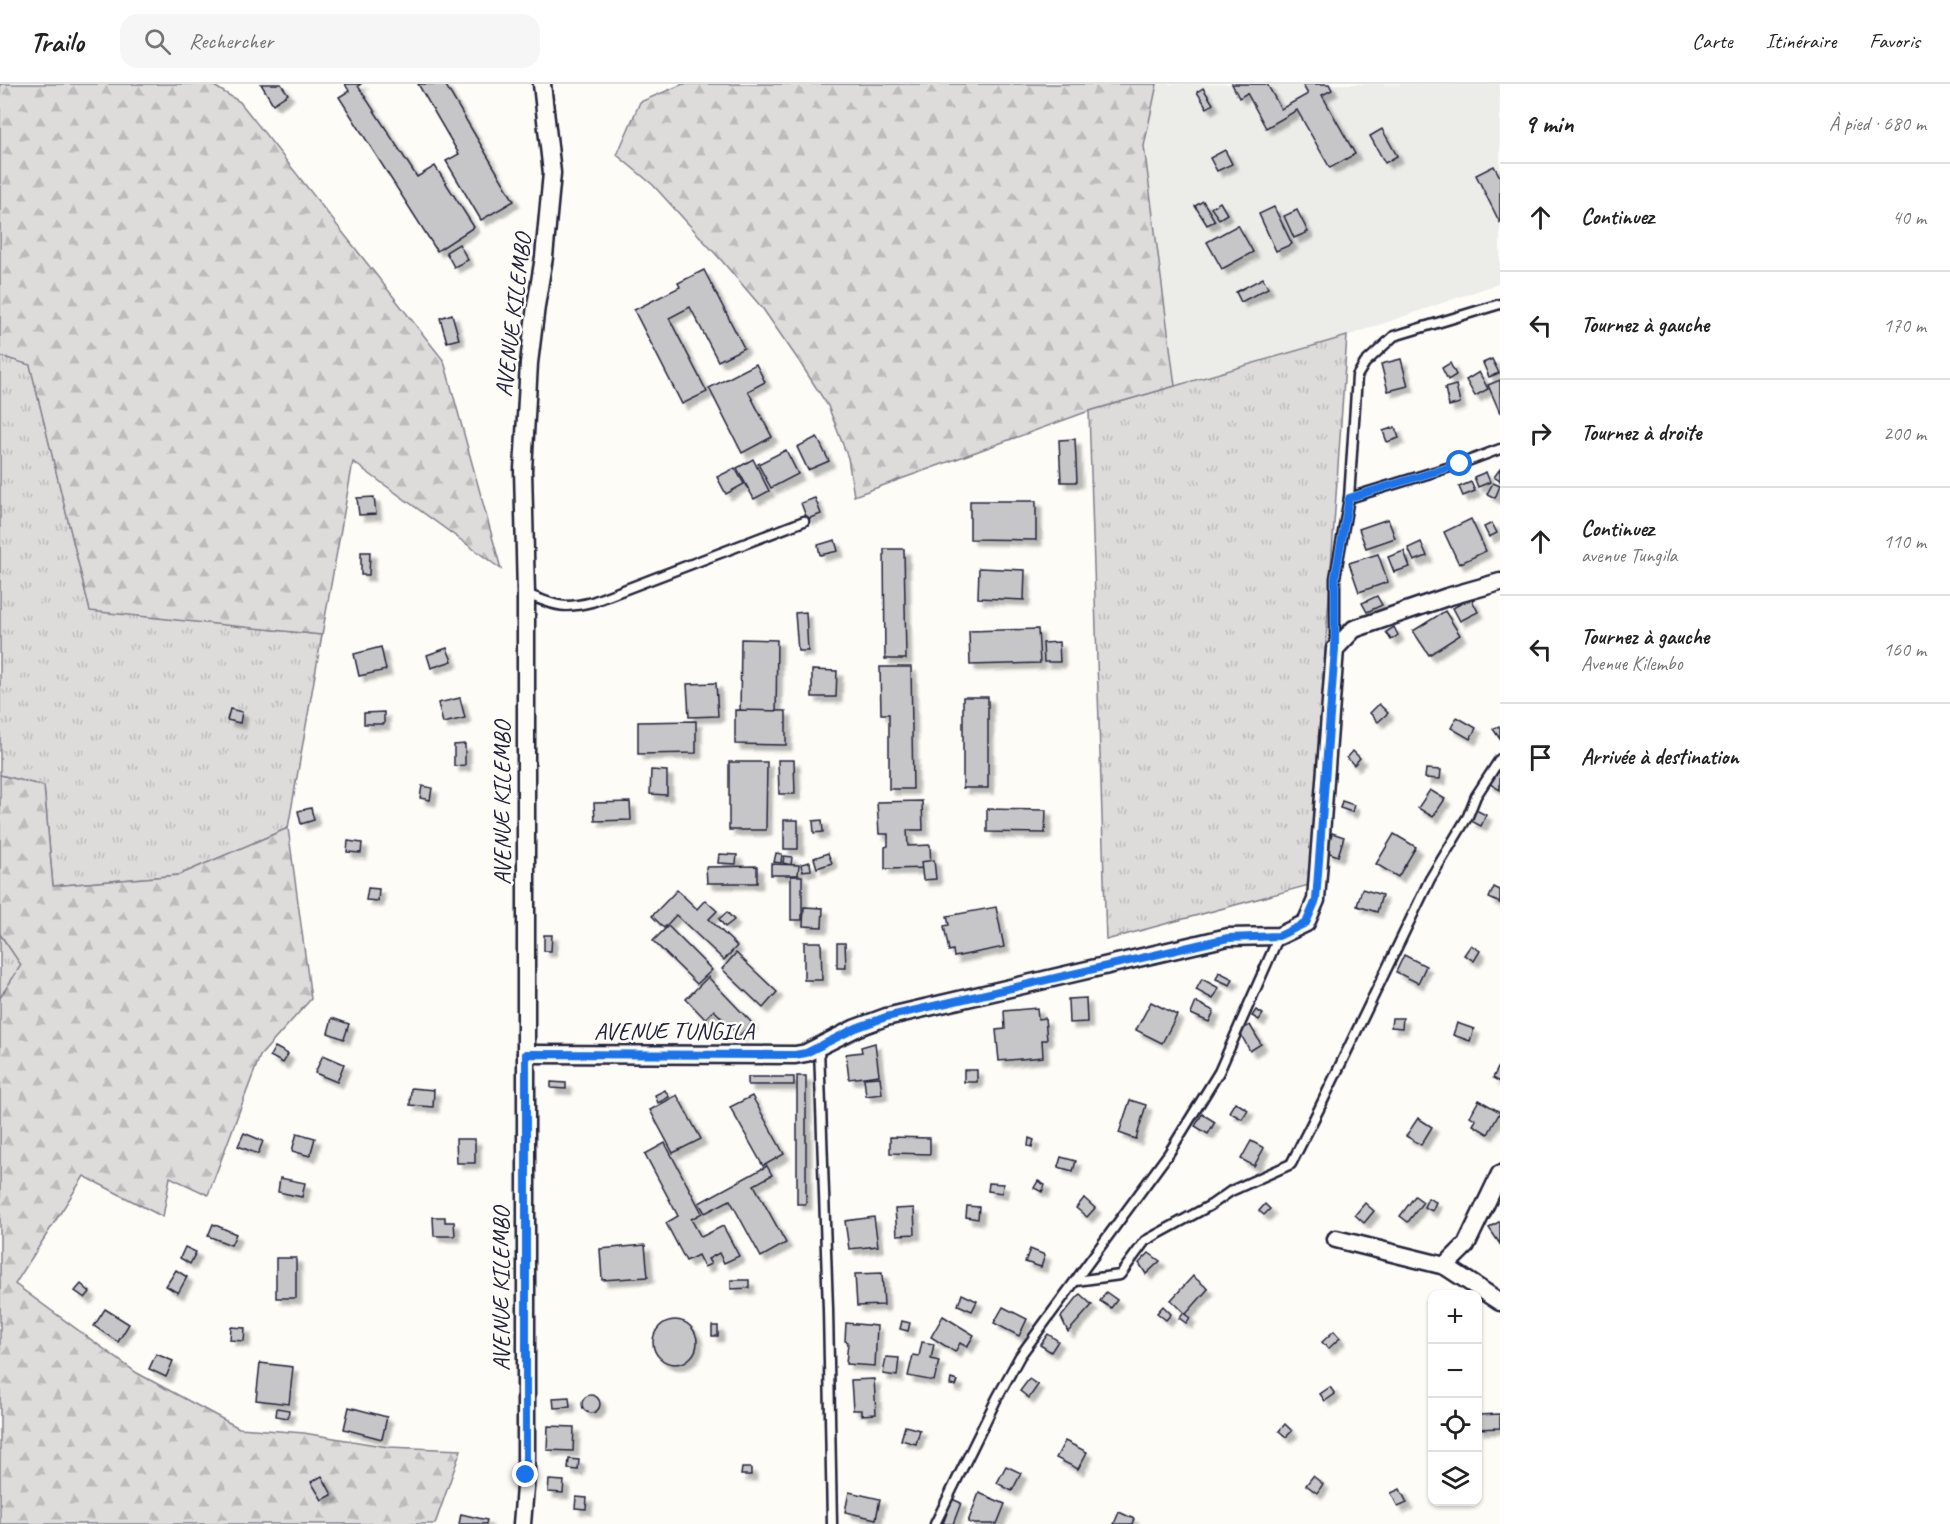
<!DOCTYPE html>
<html lang="fr">
<meta charset="utf-8">
<style>
body{margin:0;font-family:Caveat,sans-serif;background:#f6f6f6;color:#222}
.controls{position:absolute;right:18px;bottom:18px;display:grid;overflow:hidden;border-radius:12px;box-shadow:0 2px 4px #0004}
.controls button{width:54px;height:54px;display:grid;place-items:center;padding:0;border:0;border-bottom:2px solid #e0e0e0;background:#fff;color:#222;font:30px sans-serif}
.stop{position:absolute;width:18px;height:18px;margin:-14px;border:4px solid #1a73e8;border-radius:50%;background:#fff}
.stop.end{background:#1a73e8;border-color:#fff;box-shadow:0 2px 6px #0008}
.list{margin:0;padding:0;list-style:none}
h2{display:flex;justify-content:space-between;align-items:center;height:78px;margin:0;padding:0 24px;font-size:26px}
h2 small{font-size:20px;font-weight:400;color:#767676}
.list li{display:grid;grid-template-columns:39px 1fr auto;gap:18px;align-items:center;box-sizing:border-box;height:108px;padding:0 24px;border-top:2px solid #e0e0e0}
.list b{display:block;font-size:22px;white-space:nowrap}
.list p{margin:0;font-size:20px;white-space:nowrap;color:#767676}
.list em{font-size:20px;font-style:normal;color:#767676}
.icon{flex:none;width:33px;height:33px;fill:none;stroke:currentColor;stroke-width:2;stroke-linecap:round;stroke-linejoin:round}
.map{position:relative;flex:none;width:1500px;height:1440px;overflow:hidden}
header{display:flex;align-items:center;gap:36px;box-sizing:border-box;height:84px;padding:0 30px;background:#fff;border-bottom:2px solid #e0e0e0}
header strong{font-size:28px}
nav{display:flex;gap:33px;margin-inline-start:auto;font-size:21px}
.search{width:420px;height:54px;background:#f6f6f6;display:flex;align-items:center;gap:15px;box-sizing:border-box;padding:0 21px;border-radius:18px;color:#767676;font-size:22px}
main{display:flex}
aside{flex:1;background:#fff}
.map>svg:first-child{display:block}
</style>
<header>
<strong>Trailo</strong>
<div class="search"><svg class="icon" aria-label="search" viewBox="0 0 24 24"><circle cx="10" cy="10" r="6"/><path d="M15 15l6 6"/></svg>Rechercher</div>
<nav><a>Carte</a><a>Itinéraire</a><a>Favoris</a></nav>
</header>
<main>
<div class="map">
<svg width="1500" height="1440" viewBox="0 0 1500 1440">
<defs>
<pattern id="grass-tufts" width="24" height="20" patternUnits="userSpaceOnUse" patternTransform="scale(1.5)"><rect width="24" height="20" fill="#dddcdb"/><path d="M3 7l-1-3M5 7V3M7 7l1-3M15 17l-1-3M17 17v-4M19 17l1-3" fill="none" stroke="#bdbcbd"/></pattern>
<pattern id="forest-firs" width="22" height="20" patternUnits="userSpaceOnUse" patternTransform="scale(1.5)"><rect width="22" height="20" fill="#dddcdb"/><path d="M5 1l3.5 6h-7zM16 11l3.5 6h-7z" fill="#bdbcbd"/></pattern>
<filter id="shadow"><feDropShadow dx="5.5" dy="5.5" stdDeviation="1.5" flood-color="#0004"/></filter>
</defs>
<rect width="100%" height="100%" fill="#fdfcf7"/>
<filter id="ink" filterUnits="userSpaceOnUse"><feTurbulence type="fractalNoise" baseFrequency=".0167" numOctaves="2"/><feDisplacementMap in="SourceGraphic" scale="12" xChannelSelector="R" yChannelSelector="G"/><feConvolveMatrix kernelMatrix="1 2 1 2 8 2 1 2 1" color-interpolation-filters="sRGB"/></filter>
<g filter="url(#ink)">
<polygon fill="#ecece9" points="1120,0 1500,0 1500,199 1347,252 1175,302"/>
<g fill="url(#grass-tufts)" stroke="#807f8b" stroke-width="1.5">
<polygon points="1347,252 1309,801 1106,856 1089,327"/>
<polygon points="0,272 30,280 90,526 322,551 288,744 179,791 53,802 44,702 0,691"/>
<polygon points="0,850 22,881 0,914"/>
</g>
<g fill="url(#forest-firs)" stroke="#807f8b" stroke-width="1.5">
<polygon points="0,0 211,0 240,18 444,277 501,485 353,378 322,551 90,527 30,281 0,272"/>
<polygon points="683,0 1157,0 1144,62 1175,302 1089,327 854,412 848,374 828,322 799,277 763,225 722,177 653,101 617,71 640,18"/>
<polygon points="0,691 44,702 53,802 179,791 288,744 311,915 260,972 208,1111 170,1093 163,1133 84,1092 15,1200 137,1289 239,1344 304,1349 388,1363 461,1366 435,1440 0,1440 0,914 21,881 0,850"/>
</g>
<g fill="#c6c6c8" stroke="#22223b" stroke-width="1.5" filter="url(#shadow)">
<polygon points="261,0 281,0 288,10 273,20"/>
<polygon points="345,0 361,0 358,2 417,93 435,82 474,143 437,167 339,13 349,7"/>
<polygon points="418,0 445,0 514,117 481,136 446,77 459,70"/>
<polygon points="1232,0 1267,0 1281,25 1308,10 1302,0 1329,0 1332,6 1322,11 1355,70 1330,84 1297,26 1266,44 1247,9 1239,14"/>
<polygon points="1203,4 1213,20 1207,24 1197,8"/>
<polygon points="1382,45 1397,72 1385,79 1370,52"/>
<polygon points="1225,66 1232,80 1217,87 1210,74"/>
<polygon points="1494,82 1500,93 1500,139 1476,91"/>
<polygon points="1203,117 1215,137 1207,141 1195,122"/>
<polygon points="1220,118 1227,130 1219,135 1211,124"/>
<polygon points="1274,123 1292,160 1276,167 1259,130"/>
<polygon points="1297,126 1308,148 1294,154 1284,132"/>
<polygon points="1238,141 1253,168 1222,185 1207,158"/>
<polygon points="459,160 468,176 454,183 446,168"/>
<polygon points="704,186 744,264 718,277 690,223 669,234 707,308 682,320 634,226 680,203 678,199"/>
<polygon points="1263,194 1268,204 1241,218 1236,208"/>
<polygon points="452,230 459,255 447,258 440,234"/>
<polygon points="1401,275 1408,302 1388,307 1381,280"/>
<polygon points="1492,275 1499,289 1489,293 1483,279"/>
<polygon points="1450,279 1456,291 1448,296 1442,284"/>
<polygon points="756,280 765,298 748,307 772,353 742,369 709,304"/>
<polygon points="1479,288 1488,305 1475,312 1466,296"/>
<polygon points="1500,296 1500,329 1488,301"/>
<polygon points="1456,301 1460,319 1449,322 1445,304"/>
<polygon points="1395,343 1399,354 1387,358 1383,347"/>
<polygon points="817,353 829,377 808,386 797,363"/>
<polygon points="1075,355 1077,398 1061,398 1059,356"/>
<polygon points="786,366 798,390 771,404 758,380"/>
<polygon points="753,375 769,407 754,415 737,384"/>
<polygon points="735,384 744,400 726,410 717,393"/>
<polygon points="1500,385 1500,397 1494,393"/>
<polygon points="1486,388 1490,398 1478,403 1474,393"/>
<polygon points="1471,398 1475,407 1463,412 1459,403"/>
<polygon points="1493,399 1500,402 1495,414 1487,410"/>
<polygon points="374,413 376,430 359,431 357,414"/>
<polygon points="815,414 821,430 807,435 801,419"/>
<polygon points="970,417 1036,417 1036,456 970,455"/>
<polygon points="1388,435 1395,454 1366,464 1359,445"/>
<polygon points="1471,435 1486,467 1459,480 1444,448"/>
<polygon points="1492,439 1497,449 1489,453 1484,443"/>
<polygon points="835,456 838,467 820,471 818,461"/>
<polygon points="1421,458 1427,472 1414,477 1408,464"/>
<polygon points="884,465 904,465 906,575 885,575"/>
<polygon points="1404,467 1410,483 1394,488 1388,473"/>
<polygon points="361,468 370,468 369,491 361,491"/>
<polygon points="1378,470 1388,498 1359,508 1349,479"/>
<polygon points="979,484 1025,486 1024,516 978,514"/>
<polygon points="1377,512 1382,521 1367,528 1362,519"/>
<polygon points="1471,514 1478,528 1460,537 1453,524"/>
<polygon points="1445,527 1460,551 1429,571 1413,547"/>
<polygon points="806,528 808,567 798,567 795,529"/>
<polygon points="1394,543 1398,551 1391,556 1386,548"/>
<polygon points="1038,545 1040,579 970,581 969,547"/>
<polygon points="741,555 777,556 776,632 740,631"/>
<polygon points="1059,558 1060,578 1044,578 1043,559"/>
<polygon points="381,563 386,586 359,592 354,570"/>
<polygon points="447,564 452,577 431,584 427,571"/>
<polygon points="880,583 911,583 913,705 889,705 889,630 881,630"/>
<polygon points="812,586 837,587 836,613 812,613"/>
<polygon points="716,599 718,632 689,633 687,600"/>
<rect x="963" y="613" width="25" height="91"/>
<polygon points="460,614 465,634 443,639 438,619"/>
<polygon points="1379,620 1388,629 1378,638 1370,629"/>
<polygon points="230,625 242,628 240,639 227,636"/>
<polygon points="735,626 786,627 786,661 735,660"/>
<polygon points="384,628 384,640 364,640 364,629"/>
<polygon points="1457,633 1476,644 1470,655 1451,644"/>
<polygon points="696,637 696,669 638,670 638,638"/>
<polygon points="1499,642 1500,644 1500,655 1493,645"/>
<polygon points="465,660 465,681 454,682 454,661"/>
<polygon points="1353,667 1360,674 1354,681 1347,674"/>
<polygon points="778,676 794,676 795,710 779,710"/>
<polygon points="729,678 767,678 766,746 729,746"/>
<polygon points="1497,683 1500,684 1500,706 1488,699"/>
<polygon points="1426,685 1441,686 1440,695 1425,694"/>
<polygon points="651,686 667,687 667,711 650,710"/>
<polygon points="422,702 432,704 430,716 420,714"/>
<polygon points="1430,706 1445,715 1433,733 1418,724"/>
<polygon points="922,717 923,746 907,746 908,762 930,761 931,784 885,785 885,763 888,762 888,750 879,750 877,718"/>
<polygon points="1342,717 1354,721 1352,728 1340,724"/>
<polygon points="630,718 631,736 595,737 594,719"/>
<polygon points="311,724 314,736 301,740 298,727"/>
<polygon points="987,725 1046,726 1045,749 987,748"/>
<polygon points="1476,726 1486,731 1481,742 1471,737"/>
<rect x="784" y="736" width="14" height="29"/>
<polygon points="822,736 823,748 814,749 813,737"/>
<polygon points="1332,749 1344,753 1338,772 1327,768"/>
<polygon points="1394,750 1416,763 1398,793 1376,780"/>
<polygon points="348,757 362,759 361,769 347,768"/>
<polygon points="776,769 782,770 781,779 774,778"/>
<polygon points="828,769 832,779 817,784 814,774"/>
<polygon points="719,770 737,771 736,780 718,779"/>
<polygon points="784,772 792,773 791,781 783,779"/>
<polygon points="934,776 936,795 923,796 921,778"/>
<polygon points="810,778 811,786 802,787 801,780"/>
<polygon points="771,780 799,781 798,791 771,791"/>
<polygon points="757,782 757,799 707,799 706,783"/>
<rect x="791" y="792" width="11" height="44"/>
<polygon points="1494,803 1500,806 1500,819 1489,814"/>
<polygon points="368,804 379,805 378,817 366,816"/>
<polygon points="1362,805 1382,811 1377,828 1357,822"/>
<polygon points="677,806 697,825 705,816 717,827 709,835 737,862 724,876 676,831 664,844 652,832"/>
<polygon points="804,823 823,824 822,843 803,842"/>
<polygon points="996,823 1004,863 954,873 953,866 949,867 944,842 949,841 947,832"/>
<polygon points="727,828 734,836 725,843 719,835"/>
<polygon points="668,842 712,886 697,900 653,857"/>
<polygon points="544,851 552,851 551,867 544,867"/>
<polygon points="804,858 821,858 822,896 804,896"/>
<polygon points="837,859 845,859 846,884 837,884"/>
<polygon points="1471,861 1480,867 1474,877 1464,871"/>
<polygon points="736,869 777,908 763,924 722,885"/>
<polygon points="1404,871 1426,882 1418,899 1396,888"/>
<polygon points="1219,888 1233,895 1230,901 1216,895"/>
<polygon points="708,893 752,939 739,952 714,926 705,935 686,915"/>
<polygon points="1202,895 1219,904 1213,915 1196,906"/>
<polygon points="1086,914 1087,938 1069,939 1068,915"/>
<polygon points="1151,918 1177,931 1162,959 1136,946"/>
<polygon points="1196,918 1214,927 1209,938 1191,930"/>
<polygon points="1037,924 1038,935 1045,934 1047,956 1042,956 1043,973 999,977 996,946 1005,945 1004,927"/>
<polygon points="1256,926 1263,930 1259,936 1252,932"/>
<polygon points="332,934 349,940 344,955 328,949"/>
<polygon points="1392,934 1403,934 1402,944 1391,943"/>
<polygon points="1457,939 1474,945 1470,957 1453,951"/>
<polygon points="1250,941 1261,960 1250,967 1239,947"/>
<polygon points="875,959 879,991 849,995 846,970 862,968 861,963"/>
<polygon points="275,963 288,970 283,979 270,972"/>
<polygon points="323,971 344,980 337,998 315,989"/>
<polygon points="1499,982 1500,982 1500,998 1493,994"/>
<rect x="964" y="986" width="13" height="12"/>
<rect x="797" y="992" width="9" height="128"/>
<rect x="748" y="993" width="46" height="8"/>
<polygon points="880,993 882,1010 866,1012 864,994"/>
<polygon points="551,998 566,999 566,1005 551,1004"/>
<polygon points="411,1004 434,1006 433,1023 410,1021"/>
<polygon points="665,1006 669,1013 658,1019 655,1011"/>
<polygon points="677,1011 701,1055 673,1069 650,1026"/>
<polygon points="752,1012 784,1070 763,1082 730,1023"/>
<polygon points="1130,1016 1146,1021 1136,1055 1119,1049"/>
<polygon points="1479,1016 1500,1028 1488,1050 1473,1041 1476,1036 1470,1032"/>
<polygon points="1235,1018 1248,1026 1242,1035 1229,1028"/>
<polygon points="1202,1030 1215,1038 1208,1050 1195,1042"/>
<polygon points="1418,1034 1432,1043 1421,1061 1406,1052"/>
<polygon points="244,1049 263,1057 258,1070 238,1062"/>
<polygon points="297,1049 315,1054 310,1072 292,1067"/>
<polygon points="890,1053 930,1054 930,1070 890,1069"/>
<polygon points="1029,1054 1034,1056 1032,1063 1028,1062"/>
<polygon points="456,1055 475,1055 475,1079 457,1079"/>
<polygon points="1251,1057 1264,1064 1254,1082 1241,1075"/>
<polygon points="665,1059 702,1129 691,1135 701,1153 723,1142 739,1172 724,1179 719,1169 708,1175 711,1180 704,1183 698,1171 686,1177 666,1139 678,1132 645,1070"/>
<polygon points="1061,1073 1076,1077 1073,1087 1058,1083"/>
<polygon points="767,1082 772,1091 754,1101 786,1159 761,1173 730,1116 705,1129 699,1119"/>
<polygon points="280,1094 305,1099 302,1113 278,1108"/>
<polygon points="1038,1097 1045,1101 1042,1108 1034,1104"/>
<polygon points="989,1099 1003,1100 1002,1109 988,1107"/>
<polygon points="1415,1112 1423,1118 1408,1138 1400,1132"/>
<polygon points="1084,1114 1095,1124 1087,1133 1076,1124"/>
<polygon points="1428,1114 1436,1118 1432,1127 1424,1123"/>
<polygon points="1365,1119 1374,1127 1364,1139 1355,1131"/>
<polygon points="1265,1120 1270,1125 1264,1131 1259,1127"/>
<polygon points="967,1122 979,1123 978,1135 966,1133"/>
<polygon points="914,1124 915,1150 897,1151 895,1125"/>
<polygon points="433,1133 445,1133 445,1138 454,1138 455,1152 434,1152"/>
<polygon points="874,1133 878,1162 849,1165 845,1137"/>
<polygon points="1500,1137 1500,1160 1489,1144"/>
<polygon points="213,1140 236,1150 231,1161 208,1152"/>
<polygon points="645,1161 648,1193 602,1196 600,1165"/>
<polygon points="185,1163 196,1168 190,1180 180,1174"/>
<polygon points="1030,1165 1045,1171 1041,1183 1025,1178"/>
<polygon points="1149,1169 1160,1177 1146,1190 1139,1179"/>
<rect x="276" y="1174" width="20" height="40"/>
<polygon points="176,1186 187,1193 178,1209 166,1202"/>
<polygon points="882,1189 884,1221 857,1222 855,1190"/>
<polygon points="1193,1192 1208,1205 1186,1230 1171,1216"/>
<polygon points="731,1196 749,1196 749,1204 731,1205"/>
<polygon points="81,1200 90,1208 85,1214 75,1207"/>
<polygon points="1106,1208 1117,1216 1111,1224 1100,1217"/>
<polygon points="962,1210 977,1217 972,1227 958,1221"/>
<polygon points="1080,1210 1092,1221 1068,1248 1061,1233"/>
<polygon points="1163,1222 1171,1230 1166,1236 1157,1229"/>
<polygon points="1003,1223 1027,1235 1019,1252 994,1239"/>
<polygon points="105,1225 129,1240 118,1258 94,1242"/>
<polygon points="1183,1229 1190,1234 1186,1239 1179,1234"/>
<polygon points="943,1232 974,1251 967,1263 960,1259 955,1268 931,1253"/>
<circle cx="675" cy="1258" r="22"/>
<polygon points="902,1237 910,1239 908,1247 900,1245"/>
<polygon points="846,1239 877,1242 875,1282 846,1280 848,1258 845,1257"/>
<rect x="712" y="1242" width="6" height="10"/>
<polygon points="231,1243 245,1244 244,1257 230,1256"/>
<polygon points="1334,1247 1340,1254 1328,1265 1322,1258"/>
<polygon points="1048,1250 1058,1257 1051,1268 1040,1261"/>
<polygon points="922,1258 934,1260 931,1275 939,1277 934,1297 908,1292 913,1271 919,1272"/>
<polygon points="156,1270 173,1277 166,1293 149,1285"/>
<polygon points="886,1273 899,1274 897,1292 883,1290"/>
<polygon points="260,1279 293,1283 289,1320 256,1316"/>
<polygon points="874,1295 876,1330 862,1331 862,1326 853,1326 851,1296"/>
<polygon points="951,1295 958,1297 956,1302 950,1301"/>
<polygon points="1029,1295 1038,1301 1029,1314 1020,1307"/>
<polygon points="1330,1303 1335,1310 1325,1317 1320,1310"/>
<circle cx="591" cy="1320" r="9"/>
<polygon points="569,1313 570,1323 554,1324 553,1314"/>
<polygon points="349,1323 387,1333 382,1355 344,1345"/>
<polygon points="277,1324 289,1326 288,1334 276,1332"/>
<polygon points="1500,1330 1500,1344 1478,1345 1478,1331"/>
<polygon points="1285,1340 1292,1347 1286,1353 1279,1347"/>
<polygon points="548,1342 574,1343 573,1367 547,1366"/>
<polygon points="905,1342 920,1346 916,1360 901,1356"/>
<polygon points="1065,1357 1087,1368 1078,1385 1056,1374"/>
<polygon points="569,1375 579,1376 578,1386 568,1385"/>
<polygon points="1006,1382 1021,1389 1012,1407 997,1399"/>
<polygon points="742,1384 751,1384 751,1391 741,1391"/>
<polygon points="322,1392 332,1411 322,1416 311,1398"/>
<polygon points="1313,1392 1323,1400 1317,1409 1306,1401"/>
<polygon points="549,1396 564,1397 563,1409 548,1408"/>
<polygon points="1400,1405 1407,1419 1398,1423 1391,1409"/>
<polygon points="849,1408 880,1415 876,1435 845,1428"/>
<polygon points="979,1409 1005,1420 997,1440 974,1440 968,1438"/>
<polygon points="576,1413 587,1414 586,1425 575,1424"/>
<polygon points="952,1415 961,1419 953,1440 943,1440"/>
<polygon points="1119,1428 1134,1435 1132,1440 1114,1440"/>
<polygon points="461,1430 487,1436 486,1440 459,1440"/>
</g>
<g fill="none" stroke-linecap="round" stroke-linejoin="round">
<defs>
<g id="lane">
<polyline points="1349,414 1460,380 1500,365"/>
<path d="M526,510C555,521 561,526 592,518L804,437"/>
<polyline points="1335,562 1335,494 1349,414 1357,292 1365,279 1394,252 1500,220"/>
<polyline points="819,964 828,1225 832,1440"/>
<polyline points="1076,1197 1120,1191 1145,1157 1211,1121 1231,1107 1291,1080 1319,1025 1430,795 1468,732 1476,712 1500,675"/>
<polyline points="935,1440 997,1314 1020,1272 1169,1069 1219,988 1279,852"/>
</g>
<g id="street">
<polyline points="526,970 795,971 806,969 856,944 886,933 1228,853 1279,852 1306,839 1316,816 1335,565 1354,545 1447,513 1500,498"/>
<polyline points="1336,1155 1445,1182 1500,1218"/>
<polyline points="1445,1182 1466,1161 1500,1090"/>
<polyline points="522,1440 526,1391 526,510 523,386 529,279 536,222 544,173 552,89 542,0"/>
</g>
</defs>
<use href="#lane" stroke="#22223b" stroke-width="13"/>
<use href="#street" stroke="#22223b" stroke-width="21"/>
<use href="#lane" stroke="#fdfcf7" stroke-width="8"/>
<use href="#street" stroke="#fdfcf7" stroke-width="16"/>
</g>
</g>
<g fill="none" stroke-linecap="round" stroke-linejoin="round" filter="url(#ink)">
<polyline stroke="#1a73e8" stroke-width="8" points="526,1391 526,970 795,971 806,969 856,944 886,933 1228,854 1279,852 1306,839 1316,816 1335,565 1335,494 1349,414 1460,380"/>
</g>
<g text-anchor="middle" stroke-width="5" stroke-linejoin="round" paint-order="stroke">
<g font-size="24" fill="#22223b" stroke="#fdfcf7">
<text transform="translate(513 231) rotate(-83)" y="8">AVENUE KILEMBO</text>
<text transform="translate(502 719) rotate(-90)" y="8">AVENUE KILEMBO</text>
<text x="674" y="955">AVENUE TUNGILA</text>
<text transform="translate(501 1205) rotate(-90)" y="8">AVENUE KILEMBO</text>
</g>
</g>
</svg>
<div class="controls">
<button>+</button>
<button>−</button>
<button><svg class="icon" aria-label="locate" viewBox="0 0 24 24"><circle cx="12" cy="12" r="6"/><path d="M12 2v4M12 18v4M2 12h4M18 12h4"/></svg></button>
<button><svg class="icon" aria-label="layers" viewBox="0 0 24 24"><path d="M12 4l9 5-9 5-9-5zM3 14l9 5 9-5"/></svg></button>
</div>
<div class="stop" style="left:1460px;top:380px"></div>
<div class="stop end" style="left:526px;top:1391px"></div>
</div>
<aside>
<h2>9 min<small>À pied · 680 m</small></h2>
<ul class="list">
<li><svg class="icon" aria-label="ahead" viewBox="0 0 24 24"><path d="M12 20V5M6 11l6-6 6 6"/></svg><div><b>Continuez</b></div><em>40 m</em></li>
<li><svg class="icon" aria-label="left" viewBox="0 0 24 24"><path d="M17 20v-9H6M10 6l-5 5 5 5"/></svg><div><b>Tournez à gauche</b></div><em>170 m</em></li>
<li><svg class="icon" aria-label="right" viewBox="0 0 24 24"><path d="M7 20v-9h11M14 6l5 5-5 5"/></svg><div><b>Tournez à droite</b></div><em>200 m</em></li>
<li><svg class="icon" aria-label="ahead" viewBox="0 0 24 24"><path d="M12 20V5M6 11l6-6 6 6"/></svg><div><b>Continuez</b><p>avenue Tungila</p></div><em>110 m</em></li>
<li><svg class="icon" aria-label="left" viewBox="0 0 24 24"><path d="M17 20v-9H6M10 6l-5 5 5 5"/></svg><div><b>Tournez à gauche</b><p>Avenue Kilembo</p></div><em>160 m</em></li>
<li><svg class="icon" aria-label="arrive" viewBox="0 0 24 24"><path d="M6 21V4h12l-3 4 3 4H6"/></svg><div><b>Arrivée à destination</b></div></li>
</ul>
</aside>
</main>
